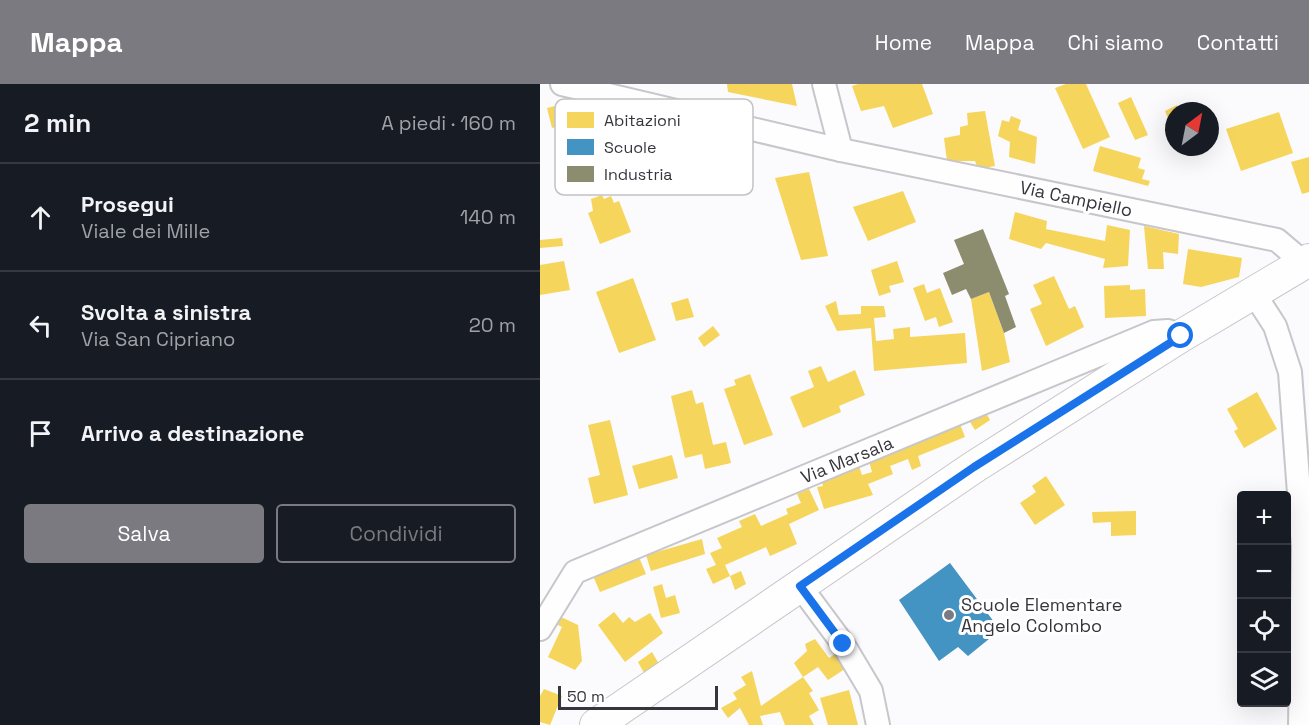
<!DOCTYPE html>
<html lang="it">
<meta charset="utf-8">
<style>
body{margin:0;font-family:"Space Grotesk",sans-serif;background:#242831;color:#f1f3f6}
.controls{position:absolute;right:18px;bottom:18px;display:grid;overflow:hidden;border-radius:6px;box-shadow:0 6px 24px #0002}
.controls button{width:54px;height:54px;display:grid;place-items:center;padding:0;border:0;border-bottom:2px solid #363941;background:#171b24;color:#f1f3f6;font:30px sans-serif}
.compass{position:absolute;left:625px;top:18px;width:54px;height:54px;border-radius:50%;background:#171b24;box-shadow:0 6px 24px #0002;rotate:32deg}
.scale{position:absolute;left:18px;bottom:15px;width:160px;box-sizing:border-box;padding-left:6px;border:3px solid #35353d;border-top:0;font-size:16px;line-height:21px;white-space:nowrap;color:#35353d;-webkit-text-stroke:4px #fff;paint-order:stroke}
.stop{position:absolute;width:18px;height:18px;margin:-14px;border:4px solid #1a73e8;border-radius:50%;background:#fff}
.stop.end{background:#1a73e8;border-color:#fff;box-shadow:0 2px 6px #0008}
.list{margin:0;padding:0;list-style:none}
h2{display:flex;justify-content:space-between;align-items:center;height:78px;margin:0;padding:0 24px;font-size:26px}
h2 small{font-size:20px;font-weight:400;color:#9ea1a6}
.list li{display:grid;grid-template-columns:39px 1fr auto;gap:18px;align-items:center;box-sizing:border-box;height:108px;padding:0 24px;border-top:2px solid #363941}
.list b{display:block;font-size:22px;white-space:nowrap}
.list p{margin:0;font-size:20px;white-space:nowrap;color:#9ea1a6}
.list em{font-size:20px;font-style:normal;color:#9ea1a6}
.actions{display:flex;gap:12px;padding:18px 24px}
.actions a{flex:1;padding:14px 0;border:2px solid #7a7a80;border-radius:6px;text-align:center;font-size:21px;color:#7a7a80}
.actions .main{background:#7a7a80;color:#fff}
.icon{flex:none;width:33px;height:33px;fill:none;stroke:currentColor;stroke-width:2;stroke-linecap:round;stroke-linejoin:round}
.map{position:relative;flex:none;width:769px;height:641px;overflow:hidden}
header{display:flex;align-items:center;gap:36px;box-sizing:border-box;height:84px;padding:0 30px;background:#7a7a80;color:#fff}
header strong{font-size:28px}
nav{display:flex;gap:33px;margin-inline-start:auto;font-size:21px}
main{display:flex}
aside{flex:1;background:#171b24}
.map>svg:first-child{display:block}
</style>
<header>
<strong>Mappa</strong>
<nav><a>Home</a><a>Mappa</a><a>Chi siamo</a><a>Contatti</a></nav>
</header>
<main>
<aside>
<h2>2 min<small>A piedi · 160 m</small></h2>
<ul class="list">
<li><svg class="icon" aria-label="ahead" viewBox="0 0 24 24"><path d="M12 20V5M6 11l6-6 6 6"/></svg><div><b>Prosegui</b><p>Viale dei Mille</p></div><em>140 m</em></li>
<li><svg class="icon" aria-label="left" viewBox="0 0 24 24"><path d="M17 20v-9H6M10 6l-5 5 5 5"/></svg><div><b>Svolta a sinistra</b><p>Via San Cipriano</p></div><em>20 m</em></li>
<li><svg class="icon" aria-label="arrive" viewBox="0 0 24 24"><path d="M6 21V4h12l-3 4 3 4H6"/></svg><div><b>Arrivo a destinazione</b></div></li>
</ul>
<div class="actions"><a class="main">Salva</a><a>Condividi</a></div>
</aside>
<div class="map">
<svg width="769" height="641" viewBox="0 0 769 641">
<rect width="100%" height="100%" fill="#fbfafc"/>
<g fill="#f6d55c">
<polygon points="187,0 252,0 257,22 188,8"/>
<polygon points="318,0 382,0 393,30 353,44 344,22 321,27 312,2"/>
<polygon points="526,0 546,0 570,53 543,65 515,4"/>
<polygon points="591,13 608,51 595,56 578,19"/>
<polygon points="23,20 29,40 12,44 7,24"/>
<polygon points="637,21 639,27 634,27 634,49 625,27"/>
<polygon points="445,27 455,82 438,85 435,77 407,77 404,54 420,51 420,43 428,41 427,29"/>
<polygon points="739,28 753,69 701,87 686,45"/>
<polygon points="471,32 481,36 478,46 497,53 495,80 469,73 470,58 458,52 462,36 469,38"/>
<polygon points="560,62 601,74 598,84 605,86 602,95 610,97 608,102 553,87"/>
<polygon points="769,73 769,108 762,110 751,78"/>
<polygon points="269,88 288,172 261,176 235,94"/>
<polygon points="363,107 376,138 328,157 313,123"/>
<polygon points="62,111 64,115 71,112 74,119 79,117 91,148 60,160 48,129 53,127 51,115"/>
<polygon points="475,128 507,137 506,145 565,157 567,141 590,146 588,182 563,184 565,175 506,159 501,165 469,155"/>
<polygon points="604,142 639,150 638,170 623,168 624,185 608,185"/>
<polygon points="22,154 23,162 0,164 0,156"/>
<polygon points="648,165 702,174 699,193 661,203 643,200"/>
<polygon points="24,177 30,206 0,211 0,181"/>
<polygon points="357,177 364,198 349,202 351,208 339,212 331,186"/>
<polygon points="514,192 529,225 535,222 544,243 506,262 490,225 502,220 493,201"/>
<polygon points="93,194 116,256 79,269 56,208"/>
<polygon points="384,200 387,209 400,204 413,238 399,243 396,233 385,237 373,204"/>
<polygon points="590,201 590,206 605,205 606,232 565,234 564,202"/>
<polygon points="449,208 464,249 470,278 442,287 431,215"/>
<polygon points="148,214 154,233 136,237 131,219"/>
<polygon points="296,217 299,231 321,230 321,222 344,222 346,233 334,234 336,257 354,255 353,245 370,243 370,253 425,249 427,279 334,287 331,244 297,247 285,222"/>
<polygon points="173,242 180,251 164,263 158,254"/>
<polygon points="281,282 288,298 315,286 325,311 299,322 301,328 263,344 250,313 274,303 268,287"/>
<polygon points="210,290 233,351 204,361 184,305 196,301 194,296"/>
<polygon points="152,306 156,320 163,318 173,361 186,358 191,379 165,385 162,370 145,374 131,312"/>
<polygon points="717,308 737,345 704,364 694,347 698,345 687,325"/>
<polygon points="445,327 450,336 435,346 430,338"/>
<polygon points="70,336 88,411 54,420 48,394 60,391 48,341"/>
<polygon points="420,340 425,353 378,372 381,382 372,386 368,375 350,382 353,390 328,400 333,411 284,425 277,403 283,402 280,391 318,379 322,391 332,388 329,377"/>
<polygon points="132,371 138,394 99,405 92,382"/>
<polygon points="506,392 525,421 495,441 480,419 496,408 492,402"/>
<polygon points="269,405 279,426 249,440 257,460 230,472 226,463 185,481 190,492 173,500 166,485 176,481 170,469 182,464 177,454 202,443 199,437 215,430 221,442 248,430 246,425 261,419 257,410"/>
<polygon points="596,427 596,451 571,452 571,438 553,439 552,428"/>
<polygon points="162,455 165,470 111,487 106,471"/>
<polygon points="98,471 106,490 60,508 53,492"/>
<polygon points="201,487 206,500 195,506 190,492"/>
<polygon points="122,500 126,514 135,511 140,529 121,534 113,503"/>
<polygon points="74,528 83,539 89,533 95,538 110,529 123,549 85,578 58,541"/>
<polygon points="19,532 38,541 42,577 35,586 8,573 22,543 16,540"/>
<polygon points="275,555 289,574 301,566 311,581 288,596 278,583 263,593 273,607 269,609 279,626 269,632 274,641 245,641 240,628 220,632 223,641 209,641 200,624 188,634 181,624 197,615 193,609 206,601 201,593 212,587 221,622 263,593 254,579 267,567 265,560"/>
<polygon points="112,568 119,580 104,589 98,578"/>
<polygon points="4,605 22,612 10,641 0,638 0,612"/>
<polygon points="309,606 318,641 288,641 280,614"/>
</g>
<polygon fill="#4393c3" points="410,479 460,546 428,572 418,563 399,577 359,516"/>
<polygon fill="#8c8c6e" points="443,145 469,210 465,212 476,243 464,249 449,208 431,215 426,205 412,211 403,189 424,180 414,156"/>
<g fill="none" stroke-linecap="round" stroke-linejoin="round">
<defs>
<g id="street">
<polyline points="22,0 301,66 737,156 764,179"/>
<polyline points="284,0 301,66"/>
<polyline points="713,208 735,242 750,288 763,463 769,463"/>
<polyline points="260,502 303,560 331,607 338,641"/>
<polyline points="0,545 35,488 614,248 628,247 641,252"/>
<polyline points="760,641 763,463"/>
</g>
<polyline id="secondary" points="56,641 434,383 641,252 769,176"/>
</defs>
<use href="#street" stroke="#c7c6cb" stroke-width="26"/>
<use href="#secondary" stroke="#c7c6cb" stroke-width="34"/>
<use href="#street" stroke="#fefeff" stroke-width="22"/>
<use href="#secondary" stroke="#fefeff" stroke-width="32"/>
</g>
<g fill="none" stroke-linecap="round" stroke-linejoin="round">
<polyline stroke="#1a73e8" stroke-width="8" points="303,560 260,502 434,383 641,252"/>
</g>
<circle fill="#7a7a80" stroke="#fff" stroke-width="2" cx="409" cy="531" r="6"/>
<g text-anchor="middle" stroke-width="6" stroke-linejoin="round" paint-order="stroke">
<g font-size="18" fill="#35353d" stroke="#fff">
<text transform="translate(536 115) rotate(12)" y="6">Via Campiello</text>
<text transform="translate(307 376) rotate(-22)" y="6">Via Marsala</text>
</g>
<g font-size="18" fill="#35353d" stroke="#fff" text-anchor="start">
<text x="421" y="527">Scuole Elementare<tspan x="421" dy="21">Angelo Colombo</tspan></text>
</g>
</g>
<rect x="15" y="15" width="198" height="96" rx="9" fill="#fff" stroke="#c2c2c5" stroke-width="1.5"/>
<rect x="27" y="28" width="27" height="16" fill="#f6d55c"/>
<rect x="27" y="55" width="27" height="16" fill="#4393c3"/>
<rect x="27" y="82" width="27" height="16" fill="#8c8c6e"/>
<g font-size="16" fill="#35353d">
<text x="64" y="42">Abitazioni</text>
<text x="64" y="69">Scuole</text>
<text x="64" y="96">Industria</text>
</g>
</svg>
<div class="controls">
<button>+</button>
<button>−</button>
<button><svg class="icon" aria-label="locate" viewBox="0 0 24 24"><circle cx="12" cy="12" r="6"/><path d="M12 2v4M12 18v4M2 12h4M18 12h4"/></svg></button>
<button><svg class="icon" aria-label="layers" viewBox="0 0 24 24"><path d="M12 4l9 5-9 5-9-5zM3 14l9 5 9-5"/></svg></button>
</div>
<svg class="compass" viewBox="-18 -18 36 36"><path d="M0-13l5 13h-10z" fill="#e53935"/><path d="M0 13l5-13h-10z" fill="#9ea1a6"/></svg>
<div class="scale">50 m</div>
<div class="stop" style="left:641px;top:252px"></div>
<div class="stop end" style="left:303px;top:560px"></div>
</div>
</main>
